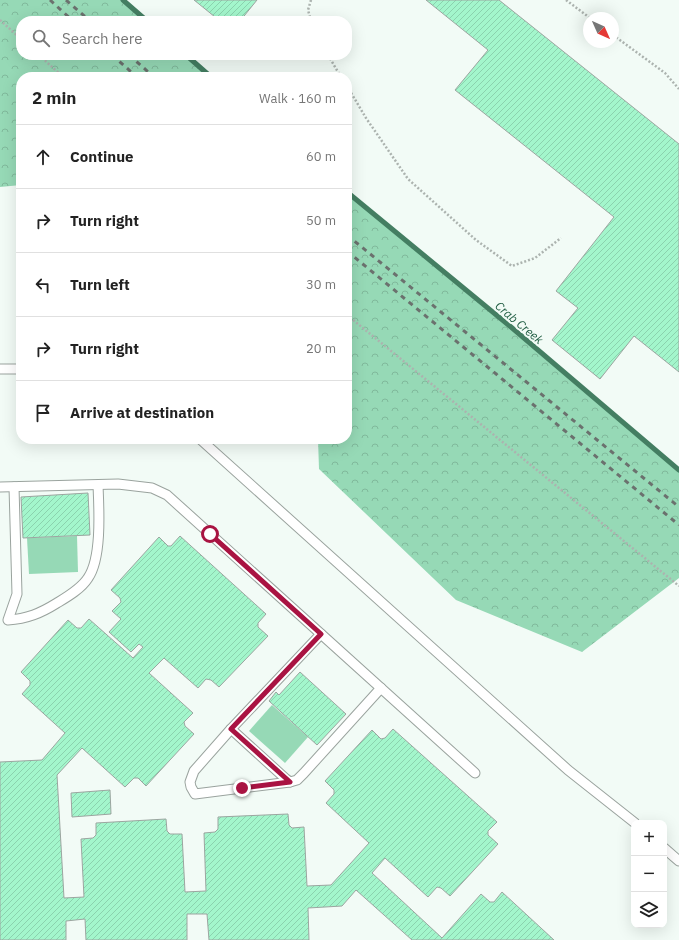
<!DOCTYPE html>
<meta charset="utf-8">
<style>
body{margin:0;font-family:"IBM Plex Sans",sans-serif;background:#f6f6f6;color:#222}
.controls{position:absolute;right:12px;bottom:12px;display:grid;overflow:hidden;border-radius:8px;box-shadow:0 4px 16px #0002}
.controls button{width:36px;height:36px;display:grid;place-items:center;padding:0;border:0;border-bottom:1px solid #e0e0e0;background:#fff;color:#222;font:20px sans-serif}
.compass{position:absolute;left:583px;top:12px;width:36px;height:36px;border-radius:50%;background:#fff;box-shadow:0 4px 16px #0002;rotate:135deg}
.stop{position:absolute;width:12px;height:12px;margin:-9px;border:3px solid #a91342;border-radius:50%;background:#fff}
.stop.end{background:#a91342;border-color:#fff;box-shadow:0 1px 4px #0008}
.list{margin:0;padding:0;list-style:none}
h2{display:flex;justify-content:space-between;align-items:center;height:52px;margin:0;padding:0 16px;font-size:17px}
h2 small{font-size:13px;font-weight:400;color:#767676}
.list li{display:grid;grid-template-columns:26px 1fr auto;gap:12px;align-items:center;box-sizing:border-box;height:64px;padding:0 16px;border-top:1px solid #e0e0e0}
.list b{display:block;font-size:15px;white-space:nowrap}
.list em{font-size:13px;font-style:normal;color:#767676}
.icon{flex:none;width:22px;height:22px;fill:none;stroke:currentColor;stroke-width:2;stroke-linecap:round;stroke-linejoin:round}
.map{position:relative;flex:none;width:679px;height:940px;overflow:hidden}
.search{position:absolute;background:#fff;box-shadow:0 4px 16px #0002;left:16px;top:16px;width:336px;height:44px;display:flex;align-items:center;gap:10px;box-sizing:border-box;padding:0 14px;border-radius:16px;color:#767676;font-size:15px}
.panel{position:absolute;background:#fff;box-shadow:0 4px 16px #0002;left:16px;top:72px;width:336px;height:372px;border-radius:16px}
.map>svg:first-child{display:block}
</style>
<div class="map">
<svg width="679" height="940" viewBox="0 0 679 940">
<defs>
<pattern id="forest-crowns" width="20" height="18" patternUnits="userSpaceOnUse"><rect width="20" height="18" fill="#96d9b6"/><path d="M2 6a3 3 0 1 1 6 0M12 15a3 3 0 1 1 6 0" fill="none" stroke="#80b99b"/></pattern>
<pattern id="building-hatch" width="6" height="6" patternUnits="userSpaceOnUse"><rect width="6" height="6" fill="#a3f6cc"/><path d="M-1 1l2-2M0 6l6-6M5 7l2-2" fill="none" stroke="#8bd2ae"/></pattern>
</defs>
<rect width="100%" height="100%" fill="#f2fbf6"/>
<g fill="#96d9b6">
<polygon points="77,536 78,572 29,574 27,538"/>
<polygon points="272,705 308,737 285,763 249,731"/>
</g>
<g fill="url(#forest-crowns)">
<polygon points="0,0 123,0 147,21 21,21 21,55 186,55 211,77 21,77 21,185 0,187"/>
<polygon points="347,192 511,327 679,470 679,578 582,652 456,600 319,469 318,439 347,439"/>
</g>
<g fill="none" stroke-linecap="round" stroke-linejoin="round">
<g stroke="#447e62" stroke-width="5">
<polyline points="123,0 147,21"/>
<polyline points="186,55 211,77"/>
<polyline points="347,192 511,327 679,470"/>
</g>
</g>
<g fill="url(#building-hatch)" stroke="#9ca5a0">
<polygon points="194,0 257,0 240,21 220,21"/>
<polygon points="426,0 499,0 679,144 679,372 634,336 600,379 552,340 578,308 556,291 614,217 455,90 488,50"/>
<polygon points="88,493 90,535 23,538 21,497"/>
<polygon points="180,536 266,614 258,623 258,627 268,636 219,687 211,680 206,679 198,688 164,658 149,673 193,713 184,722 185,726 194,734 146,786 138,778 134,778 125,787 82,748 57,775 64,898 84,897 81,839 93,838 96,835 96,823 166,819 167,831 170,834 182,834 185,892 206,891 204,833 215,832 218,829 218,817 288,814 289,825 292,828 304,827 307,886 331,885 369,843 326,803 334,794 334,790 325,781 372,730 381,739 385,738 393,729 497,822 488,831 488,835 498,844 450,896 441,888 437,887 428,897 385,858 372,873 442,938 481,894 490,902 494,902 502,892 554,940 412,940 356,890 342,906 308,908 309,940 209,940 207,914 187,914 187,940 86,940 85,919 66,921 66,940 0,940 0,762 42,760 65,733 22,694 30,685 30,681 21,672 68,620 77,628 81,628 89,619 133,658 143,647 139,644 131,652 109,632 121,619 112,611 121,602 120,598 111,590 159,537 168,546 171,546"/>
<polygon points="300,672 346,714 317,745 269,701 276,692 279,695"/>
<polygon points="110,790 111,814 72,817 71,793"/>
</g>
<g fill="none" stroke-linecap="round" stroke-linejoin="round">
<defs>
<g id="lane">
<polyline points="0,369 21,369"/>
<polyline points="200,439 568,770 635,823"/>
<polyline points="0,487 118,484 152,488 167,495 475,773"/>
<path d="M14,487L17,594L8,620C27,619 41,613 57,603C67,597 81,589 88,578C102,558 99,509 98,485"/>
<polyline points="231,729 286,779 290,782 297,780 304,773 381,688"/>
<polyline points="290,782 195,794 191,787 190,782 194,771 231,729 321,634"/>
<polyline points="664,848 679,861"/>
</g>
</defs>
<use href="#lane" stroke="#9aa39e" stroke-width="11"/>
<g stroke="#acb3af" stroke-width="2.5" stroke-dasharray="2 2" stroke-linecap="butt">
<polyline points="311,0 308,10 311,21"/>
<polyline points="566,0 590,18"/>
<polyline points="0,20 21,39"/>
<polyline points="613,35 665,73 679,89"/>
<polyline points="39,55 63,77"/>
<polyline points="328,55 341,77"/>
<polyline points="347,86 366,118 408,179 476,240 512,266 535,258 561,238"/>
<polyline points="347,315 679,586"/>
</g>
<use href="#lane" stroke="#fff" stroke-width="9"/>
<g stroke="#6b716e" stroke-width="3" stroke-dasharray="5 5" stroke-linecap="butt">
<polyline points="50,0 73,21"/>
<polyline points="66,0 90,21"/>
<polyline points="112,55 137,77"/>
<polyline points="129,55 154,77"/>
<polyline points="347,235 679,507"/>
<polyline points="347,251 679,525"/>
</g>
</g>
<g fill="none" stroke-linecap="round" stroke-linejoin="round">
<polyline stroke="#a91342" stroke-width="5" points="210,534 321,634 231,729 290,782 242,788"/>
</g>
<g text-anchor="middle" stroke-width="4" stroke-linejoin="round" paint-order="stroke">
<g font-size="12" font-style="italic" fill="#215e43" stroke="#f2fbf6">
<text transform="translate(519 323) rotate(40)" y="4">Crab Creek</text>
</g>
</g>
</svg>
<div class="controls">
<button>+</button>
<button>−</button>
<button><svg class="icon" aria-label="layers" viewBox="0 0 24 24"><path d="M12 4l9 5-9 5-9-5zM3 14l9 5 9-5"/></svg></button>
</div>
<svg class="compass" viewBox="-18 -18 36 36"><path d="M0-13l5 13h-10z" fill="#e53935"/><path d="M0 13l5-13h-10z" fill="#767676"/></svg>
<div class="stop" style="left:210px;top:534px"></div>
<div class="stop end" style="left:242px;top:788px"></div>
<div class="search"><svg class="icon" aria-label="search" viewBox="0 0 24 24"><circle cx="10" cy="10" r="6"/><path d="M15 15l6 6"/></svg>Search here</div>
<section class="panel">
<h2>2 min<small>Walk · 160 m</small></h2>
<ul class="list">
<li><svg class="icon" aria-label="ahead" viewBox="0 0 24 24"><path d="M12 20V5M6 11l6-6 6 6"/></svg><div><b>Continue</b></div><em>60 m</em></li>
<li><svg class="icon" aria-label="right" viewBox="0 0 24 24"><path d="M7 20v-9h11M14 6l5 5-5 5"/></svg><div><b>Turn right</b></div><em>50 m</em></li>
<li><svg class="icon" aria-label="left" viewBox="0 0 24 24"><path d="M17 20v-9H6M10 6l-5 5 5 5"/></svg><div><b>Turn left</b></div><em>30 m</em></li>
<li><svg class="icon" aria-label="right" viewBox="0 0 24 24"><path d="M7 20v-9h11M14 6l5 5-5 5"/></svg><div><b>Turn right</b></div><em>20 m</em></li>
<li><svg class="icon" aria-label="arrive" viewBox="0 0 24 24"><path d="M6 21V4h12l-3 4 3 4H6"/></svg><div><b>Arrive at destination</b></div></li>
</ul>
</section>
</div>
